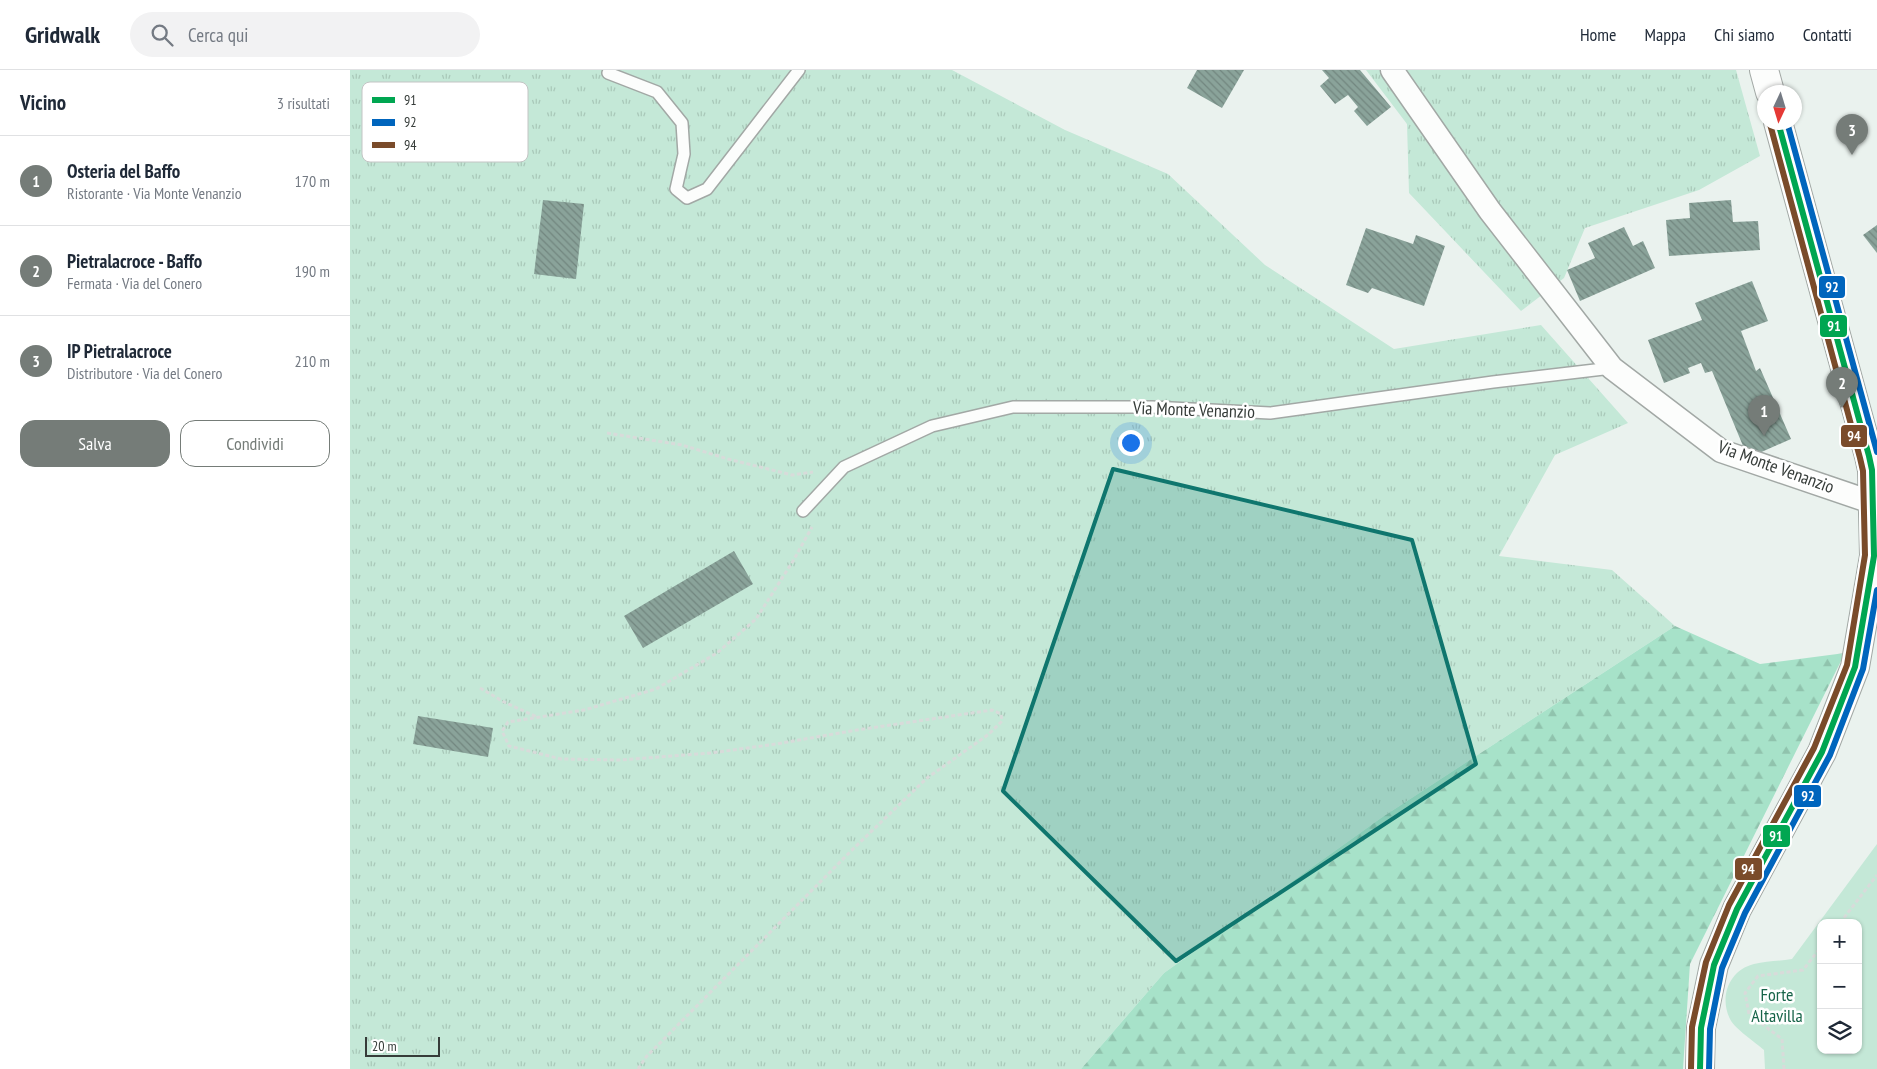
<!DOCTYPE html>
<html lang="it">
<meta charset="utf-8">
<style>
body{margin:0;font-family:"PT Sans Narrow",sans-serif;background:#f2f2f3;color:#1f2937}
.controls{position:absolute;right:15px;bottom:15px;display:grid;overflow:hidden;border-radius:10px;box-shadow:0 1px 4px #0004}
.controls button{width:45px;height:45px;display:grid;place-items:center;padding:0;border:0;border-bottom:1px solid #e0e1e3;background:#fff;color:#1f2937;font:25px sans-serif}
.compass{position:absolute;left:1407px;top:15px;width:45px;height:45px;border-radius:50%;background:#fff;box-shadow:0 1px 4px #0004;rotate:184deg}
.scale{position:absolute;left:15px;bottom:12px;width:75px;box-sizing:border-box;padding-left:5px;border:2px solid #363c39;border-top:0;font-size:14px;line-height:18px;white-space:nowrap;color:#363c39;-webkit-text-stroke:4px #fff;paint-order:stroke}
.you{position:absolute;left:780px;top:372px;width:18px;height:18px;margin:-12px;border:4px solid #fff;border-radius:50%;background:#1a73e8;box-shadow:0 0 0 8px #1a73e833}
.badge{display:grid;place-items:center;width:32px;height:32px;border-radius:50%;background:#757c78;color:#fff;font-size:16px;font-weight:700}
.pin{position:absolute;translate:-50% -41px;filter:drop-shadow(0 1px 2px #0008)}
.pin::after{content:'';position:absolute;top:26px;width:18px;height:15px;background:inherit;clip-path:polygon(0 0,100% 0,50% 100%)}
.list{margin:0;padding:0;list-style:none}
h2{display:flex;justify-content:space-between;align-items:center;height:65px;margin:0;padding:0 20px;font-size:21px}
h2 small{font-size:16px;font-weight:400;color:#747a83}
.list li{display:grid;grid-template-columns:32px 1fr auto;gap:15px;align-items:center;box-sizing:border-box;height:90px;padding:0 20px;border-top:1px solid #e0e1e3}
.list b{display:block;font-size:19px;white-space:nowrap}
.list p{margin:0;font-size:16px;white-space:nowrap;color:#747a83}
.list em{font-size:16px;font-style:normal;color:#747a83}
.actions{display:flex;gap:10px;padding:15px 20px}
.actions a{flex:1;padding:11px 0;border:1px solid #757c78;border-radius:15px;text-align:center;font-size:18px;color:#757c78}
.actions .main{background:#757c78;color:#fff}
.icon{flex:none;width:28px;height:28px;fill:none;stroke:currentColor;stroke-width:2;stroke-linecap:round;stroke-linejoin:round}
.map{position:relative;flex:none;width:1527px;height:999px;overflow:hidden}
header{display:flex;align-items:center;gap:30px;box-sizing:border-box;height:70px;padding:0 25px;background:#fff;border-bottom:1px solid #e0e1e3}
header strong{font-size:24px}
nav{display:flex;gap:28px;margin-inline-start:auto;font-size:18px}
.search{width:350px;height:45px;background:#f2f2f3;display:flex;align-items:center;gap:12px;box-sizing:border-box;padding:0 18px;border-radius:28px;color:#747a83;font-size:19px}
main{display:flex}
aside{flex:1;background:#fff}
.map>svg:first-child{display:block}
</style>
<header>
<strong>Gridwalk</strong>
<div class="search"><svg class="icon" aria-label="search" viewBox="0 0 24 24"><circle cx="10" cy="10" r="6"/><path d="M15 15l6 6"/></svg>Cerca qui</div>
<nav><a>Home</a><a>Mappa</a><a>Chi siamo</a><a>Contatti</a></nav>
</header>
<main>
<aside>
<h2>Vicino<small>3 risultati</small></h2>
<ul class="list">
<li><span class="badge">1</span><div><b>Osteria del Baffo</b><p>Ristorante · Via Monte Venanzio</p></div><em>170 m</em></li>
<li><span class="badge">2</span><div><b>Pietralacroce - Baffo</b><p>Fermata · Via del Conero</p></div><em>190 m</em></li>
<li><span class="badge">3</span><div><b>IP Pietralacroce</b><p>Distributore · Via del Conero</p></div><em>210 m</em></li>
</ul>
<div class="actions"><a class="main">Salva</a><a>Condividi</a></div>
</aside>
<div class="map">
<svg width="1527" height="999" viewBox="0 0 1527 999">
<defs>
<pattern id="grass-tufts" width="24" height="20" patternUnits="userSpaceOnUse" patternTransform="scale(1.25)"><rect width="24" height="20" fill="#c4e8d7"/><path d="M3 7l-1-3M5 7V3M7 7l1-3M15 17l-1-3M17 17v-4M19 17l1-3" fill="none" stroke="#a9c8b9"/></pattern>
<pattern id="forest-firs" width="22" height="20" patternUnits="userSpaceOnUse" patternTransform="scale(1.25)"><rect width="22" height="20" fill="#a7e2c9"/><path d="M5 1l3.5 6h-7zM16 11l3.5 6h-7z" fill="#90c3ad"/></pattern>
<pattern id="building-back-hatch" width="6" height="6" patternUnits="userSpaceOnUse" patternTransform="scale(1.25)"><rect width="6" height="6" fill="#8aa39a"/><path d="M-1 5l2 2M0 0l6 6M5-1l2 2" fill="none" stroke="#72867f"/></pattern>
</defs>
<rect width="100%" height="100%" fill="#eaf2ee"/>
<g fill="url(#grass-tufts)">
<polygon points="0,0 602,0 715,60 818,104 915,195 1044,279 1191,255 1278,353 1205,385 1149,486 1262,500 1325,556 1031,748 814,903 731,999 0,999"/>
<polygon points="1016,0 1386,0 1410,86 1349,120 1235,158 1214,208 1171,241 1059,123 1057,54"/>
</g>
<polygon fill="url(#forest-firs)" points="1325,556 1410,594 1495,583 1340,894 1333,999 731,999 814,903 1031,748"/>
<path fill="#c4e8d7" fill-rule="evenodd" d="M1527,774V999H1415L1414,980C1405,972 1385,959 1380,949C1369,927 1379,900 1404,894C1416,891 1430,891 1442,889ZM1471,853H1508V980H1471Z"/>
<g fill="url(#building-back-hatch)">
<polygon points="847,0 894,0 872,38 837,18"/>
<polygon points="972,0 1010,0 1041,37 1017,56 1004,41 1008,37 998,25 985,34 970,16 979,8"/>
<polygon points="193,130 234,134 226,209 184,204"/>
<polygon points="1381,130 1383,152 1408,151 1410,180 1319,186 1316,150 1340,148 1339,133"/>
<polygon points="1527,155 1527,183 1513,165"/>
<polygon points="1274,157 1283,176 1293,171 1305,198 1230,231 1217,200 1245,188 1238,173"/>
<polygon points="1016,158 1063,174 1066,165 1095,176 1074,236 1022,218 1018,223 996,215"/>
<polygon points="1402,211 1418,251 1391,261 1406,301 1410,298 1441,369 1398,388 1362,301 1355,303 1351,293 1338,298 1340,303 1314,313 1298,270 1352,250 1345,233"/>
<polygon points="384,481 403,514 293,578 274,546"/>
<polygon points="68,646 143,658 138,687 63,674"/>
</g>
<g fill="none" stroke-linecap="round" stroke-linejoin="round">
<defs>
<g id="service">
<polyline points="258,3 307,22 332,53 334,84 326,119 337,128 357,119 449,0"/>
<polyline points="453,441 494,397 582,356 663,337 802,337 920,343 1143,312 1262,298"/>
</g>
<polyline id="minor" points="1042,0 1140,141 1262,298 1371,381 1527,434"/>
<g id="secondary">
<polyline points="1414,0 1420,22"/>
<polyline points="1350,999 1351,958 1364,895 1387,839 1472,682 1505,597 1524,486 1522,400 1519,386 1428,52"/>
</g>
</defs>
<use href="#service" stroke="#a2a8a5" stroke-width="14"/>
<use href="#minor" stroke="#a2a8a5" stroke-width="25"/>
<use href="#secondary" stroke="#a2a8a5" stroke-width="30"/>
<g stroke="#d8dbda" stroke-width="3" stroke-dasharray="4 2.5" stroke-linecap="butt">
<polyline points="257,363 332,375 378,389 442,405 463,402"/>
<polyline points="130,618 154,632 187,647"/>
<polyline points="1490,853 1527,805"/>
<polyline points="288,999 296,987 500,782 577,708 639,664 652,651 651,644 642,640 507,660 426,674 361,683 271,690 211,689 159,676 152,661 158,652 234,640 306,619 367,583 406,549 443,491 462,457"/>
<polyline points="1434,999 1432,969 1399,944 1395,923 1408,906 1453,900 1471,877"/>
</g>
<use href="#service" stroke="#fcfdfc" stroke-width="11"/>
<use href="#minor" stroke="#fcfdfc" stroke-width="22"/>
<use href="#secondary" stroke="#fcfdfc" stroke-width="28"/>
<defs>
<polyline id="bus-1" points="1350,999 1351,958 1364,895 1387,839 1472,682 1505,597 1524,486 1522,400 1519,386 1428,52"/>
<g id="bus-2">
<polyline points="1437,52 1527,382"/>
<polyline points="1359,999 1360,959 1372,898 1395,843 1480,685 1513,599 1527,520"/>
</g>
<polyline id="bus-3" points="1341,999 1342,957 1356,892 1379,835 1464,678 1497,595 1515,485 1513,401 1510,388 1420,54"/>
</defs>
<use href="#bus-1" stroke="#fff" stroke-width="10"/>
<use href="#bus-2" stroke="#fff" stroke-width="10"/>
<use href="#bus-3" stroke="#fff" stroke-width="10"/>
<use href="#bus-1" stroke="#00a651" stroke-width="6"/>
<use href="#bus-2" stroke="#0065bd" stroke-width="6"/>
<use href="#bus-3" stroke="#7a4b2a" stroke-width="6"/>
</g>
<path fill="#0f766e" fill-opacity="0.2" stroke="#0f766e" stroke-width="4" stroke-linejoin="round" d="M763,399L1062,470L1126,694L826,891L653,721Z"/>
<g text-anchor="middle" stroke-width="5" stroke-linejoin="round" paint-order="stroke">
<g font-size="18" fill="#363c39" stroke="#fff">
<text transform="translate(844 340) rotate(2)" y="6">Via Monte Venanzio</text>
<text transform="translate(1426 397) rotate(20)" y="6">Via Monte Venanzio</text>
</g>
<g font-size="18" fill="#176449" stroke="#fff">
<text x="1427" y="931">Forte<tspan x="1427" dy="21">Altavilla</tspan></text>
</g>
</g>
<rect x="12" y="12" width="166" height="80" rx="8" fill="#fff" stroke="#c3c4c4" stroke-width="1"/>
<rect x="22" y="27" width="23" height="6" fill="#00a651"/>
<rect x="22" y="49" width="23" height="7" fill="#0065bd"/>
<rect x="22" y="72" width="23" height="6" fill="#7a4b2a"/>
<g font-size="14" fill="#363c39">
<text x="54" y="35">91</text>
<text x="54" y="57">92</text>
<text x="54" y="80">94</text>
</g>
<g stroke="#fff" stroke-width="2">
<rect x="1468" y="205" width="28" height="24" rx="5" fill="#0065bd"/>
<rect x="1469" y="244" width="29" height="24" rx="5" fill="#00a651"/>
<rect x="1490" y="354" width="28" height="24" rx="5" fill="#7a4b2a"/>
<rect x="1443" y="714" width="29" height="24" rx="5" fill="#0065bd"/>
<rect x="1412" y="754" width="29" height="24" rx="5" fill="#00a651"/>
<rect x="1384" y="787" width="29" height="24" rx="5" fill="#7a4b2a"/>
</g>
<g font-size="14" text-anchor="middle" font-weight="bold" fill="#fff">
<text x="1482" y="222">92</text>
<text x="1484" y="261">91</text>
<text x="1504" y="371">94</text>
<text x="1458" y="731">92</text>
<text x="1426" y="771">91</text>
<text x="1398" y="804">94</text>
</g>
</svg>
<div class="controls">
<button>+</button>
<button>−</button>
<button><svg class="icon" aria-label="layers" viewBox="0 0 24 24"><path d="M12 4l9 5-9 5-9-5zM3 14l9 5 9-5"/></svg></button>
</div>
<svg class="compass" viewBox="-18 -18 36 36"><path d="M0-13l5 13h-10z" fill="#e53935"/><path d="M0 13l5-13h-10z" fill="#747a83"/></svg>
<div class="scale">20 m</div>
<div class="you"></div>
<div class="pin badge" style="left:1414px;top:366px">1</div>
<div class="pin badge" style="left:1492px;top:338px">2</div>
<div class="pin badge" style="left:1502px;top:85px">3</div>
</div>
</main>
